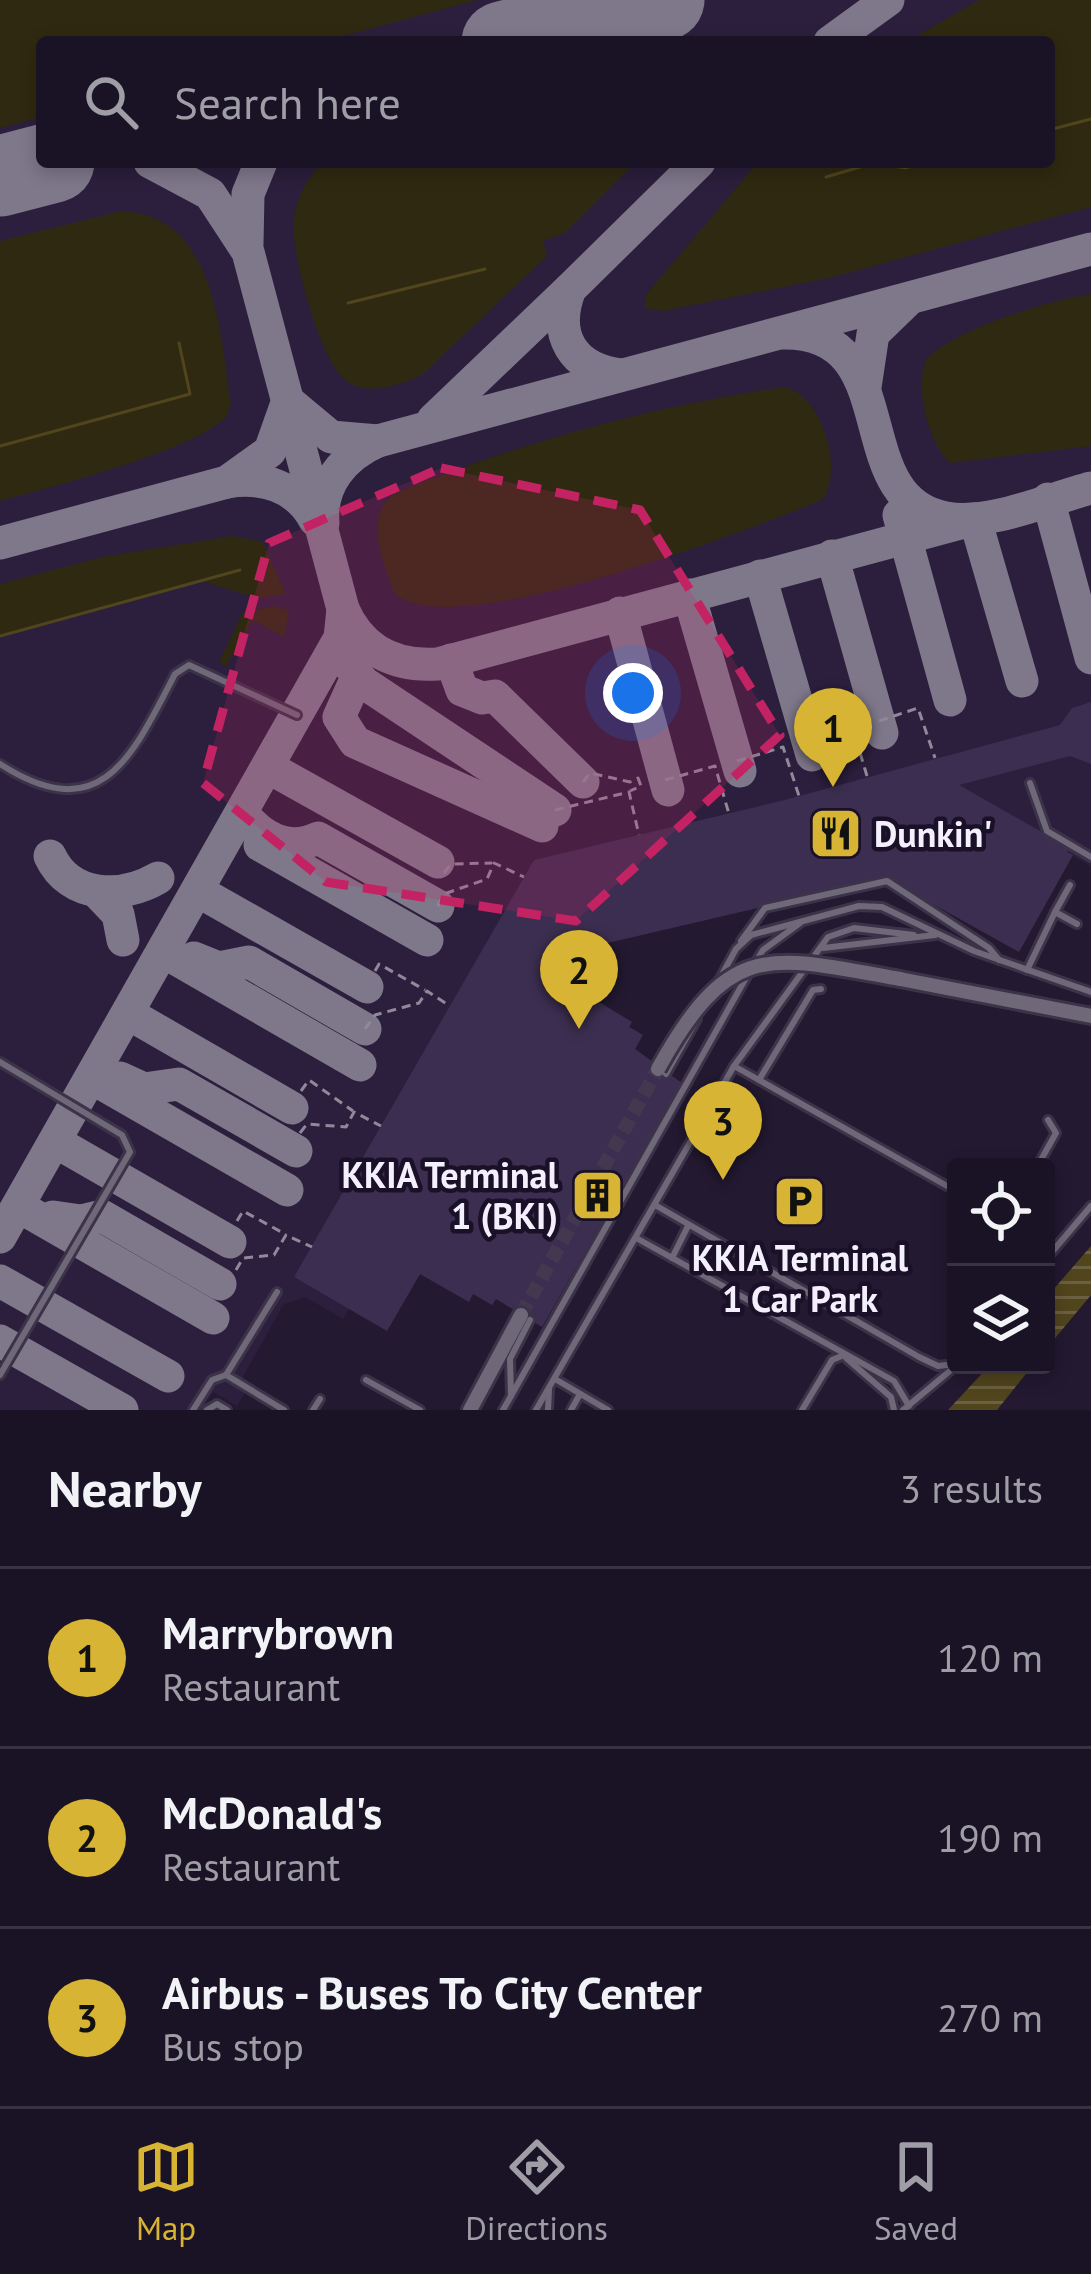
<!DOCTYPE html>
<style>
body{margin:0;font-family:"PT Sans",sans-serif;background:#272032;color:#f1f3f6}
.controls{position:absolute;right:36px;bottom:36px;display:grid;overflow:hidden;border-radius:12px;box-shadow:0 6px 18px #0003}
.controls button{width:108px;height:108px;display:grid;place-items:center;padding:0;border:0;border-bottom:3px solid #383242;background:#1a1325;color:#f1f3f6;font:60px sans-serif}
.you{position:absolute;left:633px;top:693px;width:42px;height:42px;margin:-30px;border:9px solid #fff;border-radius:50%;background:#1a73e8;box-shadow:0 0 0 18px #1a73e833}
.badge{display:grid;place-items:center;width:78px;height:78px;border-radius:50%;background:#d7b434;color:#111;font-size:39px;font-weight:700}
.pin{position:absolute;translate:-50% -99px;filter:drop-shadow(0 3px 6px #0008)}
.pin::after{content:'';position:absolute;top:63px;width:42px;height:36px;background:inherit;clip-path:polygon(0 0,100% 0,50% 100%)}
.list{margin:0;padding:0;list-style:none}
h2{display:flex;justify-content:space-between;align-items:center;height:156px;margin:0;padding:0 48px;font-size:51px}
h2 small{font-size:39px;font-weight:400;color:#9f9ea7}
.list li{display:grid;grid-template-columns:78px 1fr auto;gap:36px;align-items:center;box-sizing:border-box;height:180px;padding:0 48px;border-top:3px solid #383242}
.list b{display:block;font-size:45px;white-space:nowrap}
.list p{margin:0;font-size:39px;white-space:nowrap;color:#9f9ea7}
.list em{font-size:39px;font-style:normal;color:#9f9ea7}
.icon{flex:none;width:66px;height:66px;fill:none;stroke:currentColor;stroke-width:2;stroke-linecap:round;stroke-linejoin:round}
.map{position:relative;flex:none;width:1091px;height:1410px;overflow:hidden}
.search{position:absolute;background:#1a1325;box-shadow:0 6px 18px #0003;left:36px;right:36px;top:36px;height:132px;display:flex;align-items:center;gap:30px;box-sizing:border-box;padding:0 42px;border-radius:12px;color:#9f9ea7;font-size:45px}
.sheet{height:696px;background:#1a1325}
nav{display:flex;justify-content:space-around;align-items:center;box-sizing:border-box;height:168px;border-top:3px solid #383242;background:#1a1325;font-size:33px;color:#9f9ea7}
nav a{display:grid;justify-items:center;gap:6px}
nav .on{color:#d7b434}
.map>svg:first-child{display:block}
</style>
<div class="map">
<svg width="1091" height="1410" viewBox="0 0 1091 1410">
<defs>
<pattern id="water-rules" width="6" height="5" patternUnits="userSpaceOnUse" patternTransform="scale(3)"><rect width="6" height="5" fill="#51451d"/><path d="M0 2.5h6" fill="none" stroke="#6b603f"/></pattern>
</defs>
<rect width="100%" height="100%" fill="#231931"/>
<path fill="#2b1f3d" fill-rule="evenodd" d="M0,0H1091V866L1072,856L1019,952L886,878L599,945L576,988L632,1022L630,1027L643,1035L635,1050L682,1083L542,1327L496,1299L492,1305L473,1294L469,1302L420,1274L387,1331L349,1309L343,1319L305,1297L283,1305L243,1377L250,1384L237,1406L213,1392L202,1410H0ZM42,42H1049V162H42Z"/>
<g fill="#302911">
<polygon points="0,0 477,0 321,42 42,42 42,117 0,128"/>
<polygon points="979,0 1091,0 1091,207 829,278 662,311 645,308 645,296 758,162 1049,162 1049,42 906,42"/>
<path d="M324,162H636L565,233L543,241L547,256L423,374C404,384 372,395 351,384C321,370 290,251 294,219C297,195 307,178 324,162Z"/>
<path d="M121,211C216,214 220,334 231,404L227,416C195,451 50,487 0,501V241Z"/>
<path d="M1091,294V446L950,463C927,440 915,389 926,359C956,329 1049,300 1091,294Z"/>
<path d="M783,387C822,393 845,471 822,500C756,527 441,650 393,591C383,558 362,517 395,493C526,441 645,408 783,387Z"/>
<polygon points="233,536 263,542 286,594 258,598 201,581 0,636 0,584 102,557"/>
<polygon points="275,606 289,611 284,637 253,620 226,666 219,662 243,612"/>
</g>
<g fill="url(#water-rules)">
<polygon points="1091,1246 1091,1295 1046,1349 1046,1298"/>
<polygon points="990,1365 1033,1365 997,1410 948,1410"/>
</g>
<g fill="none" stroke-linecap="round" stroke-linejoin="round">
<g stroke="#51451d" stroke-width="3">
<polyline points="1049,130 1091,119"/>
<polyline points="826,177 874,163 905,168 929,162"/>
<polyline points="348,303 485,269"/>
<polyline points="0,446 190,394 179,343"/>
<polyline points="0,636 240,570"/>
</g>
<g stroke="#7f788b" stroke-width="33">
<polyline points="830,42 888,0"/>
<path d="M150,162L210,194L248,252L343,609C361,651 395,667 438,664L975,519L1022,681"/>
<polyline points="247,244 248,194 261,162"/>
<path d="M784,333C909,332 842,499 946,518C991,526 1048,499 1091,488"/>
<path d="M621,375C572,369 552,335 570,289L699,162"/>
<polyline points="865,387 873,334 906,302"/>
<polyline points="289,402 331,437 378,441 1091,249"/>
<polyline points="433,420 569,290"/>
<path d="M227,482C262,476 297,486 315,520"/>
<polyline points="1048,499 1091,658"/>
<polyline points="899,515 950,700"/>
<path d="M323,523C320,484 344,456 378,441"/>
<polyline points="0,543 227,482 270,451 287,403"/>
<polyline points="832,556 882,733"/>
<polyline points="760,576 812,755"/>
<polyline points="689,595 740,771"/>
<polyline points="620,613 668,790"/>
<polyline points="340,638 344,659 364,683 555,810"/>
<polyline points="451,660 462,690 482,698 495,696 583,782"/>
<polyline points="353,686 339,717 355,742 542,826"/>
<polyline points="268,767 438,862"/>
<path d="M242,813C262,837 287,853 318,838L438,906"/>
<polyline points="260,845 427,940"/>
<path d="M50,856C70,899 122,899 158,878"/>
<polyline points="198,891 367,987"/>
<polyline points="98,893 118,914 123,940"/>
<polyline points="164,952 360,1065"/>
<polyline points="194,958 219,968 249,962 365,1029"/>
<polyline points="129,1014 292,1108"/>
<polyline points="92,1078 287,1190"/>
<polyline points="120,1078 144,1089 179,1084 296,1151"/>
<polyline points="56,1142 230,1242"/>
<polyline points="18,1206 213,1318"/>
<polyline points="53,1217 81,1221 102,1216 220,1284"/>
<polyline points="0,1237 340,638 343,609"/>
<polyline points="0,1281 168,1376"/>
<polyline points="0,1341 122,1410"/>
</g>
<g stroke="#7f788b" stroke-width="81">
<polyline points="502,42 664,0"/>
<polyline points="0,176 54,162"/>
</g>
</g>
<polygon fill="#3c2e50" points="1091,702 1091,764 1070,756 959,785 1070,848 1067,852 1073,855 1019,952 886,878 599,945 576,988 632,1022 629,1027 643,1035 635,1049 682,1083 542,1327 496,1299 492,1305 473,1294 469,1302 420,1274 387,1331 294,1277 534,860 781,801 1060,725 1072,708"/>
<g fill="none" stroke-linecap="round" stroke-linejoin="round">
<polyline stroke="#423950" stroke-width="14" stroke-dasharray="14 7" stroke-linecap="butt" points="521,1315 658,1069"/>
<defs>
<g id="service">
<path d="M0,764C101,829 132,757 175,674L189,665L297,715"/>
<polyline points="1030,783 1047,831 1091,857"/>
<polyline points="1055,912 1070,885"/>
<polyline points="741,941 765,908 887,881 989,948 999,960"/>
<polyline points="823,948 935,935"/>
<polyline points="754,965 763,950 800,923"/>
<polyline points="1027,970 1055,912 1077,924"/>
<polyline points="718,982 736,949 751,935 859,906 882,907 974,951 1091,992"/>
<polyline points="0,1062 122,1135 130,1152 0,1375"/>
<polyline points="734,1066 956,1191"/>
<polyline points="666,1074 697,1019"/>
<polyline points="759,1080 813,990 821,989"/>
<polyline points="1037,1167 1056,1133 1048,1120"/>
<polyline points="655,1205 919,1357 938,1366 956,1364"/>
<polyline points="638,1239 894,1381 909,1406"/>
<polyline points="672,1258 688,1226"/>
<polyline points="1046,1259 1091,1206"/>
<polyline points="277,1292 226,1375 284,1410"/>
<polyline points="846,1358 891,1397 894,1410"/>
<polyline points="555,1379 608,1410"/>
<polyline points="366,1380 420,1410"/>
<polyline points="511,1396 747,976"/>
<polyline points="193,1410 212,1380 226,1375"/>
<polyline points="207,1410 217,1404 227,1410"/>
<polyline points="313,1410 320,1399"/>
<polyline points="503,1410 511,1396 510,1359 530,1320"/>
<polyline points="536,1410 734,1066 828,937 854,928 914,935"/>
<polyline points="548,1410 549,1390"/>
<polyline points="571,1410 580,1394"/>
<polyline points="802,1410 832,1360 844,1355"/>
<polyline points="903,1410 957,1365"/>
</g>
<g id="minor">
<polyline points="900,979 1091,1016"/>
<polyline points="470,1410 521,1315"/>
</g>
</defs>
<use href="#service" stroke="#3c3349" stroke-width="12"/>
<use href="#minor" stroke="#3c3349" stroke-width="20"/>
<g stroke="#90899b" stroke-width="3" stroke-dasharray="9 6" stroke-linecap="butt">
<polyline points="879,721 918,708 935,758"/>
<polyline points="807,739 852,726 867,776"/>
<polyline points="737,761 783,747 799,796"/>
<polyline points="665,780 715,766 729,814"/>
<polyline points="583,782 590,773 630,782 638,778 641,786 630,791"/>
<polyline points="555,810 629,792 639,835"/>
<polyline points="444,873 451,864 492,863"/>
<polyline points="438,906 444,894 487,879 494,863 524,877"/>
<polyline points="375,971 379,964 425,990"/>
<polyline points="365,1029 375,1015 419,1003 427,991 450,1006"/>
<polyline points="301,1091 309,1080 353,1111"/>
<polyline points="300,1133 307,1124 346,1127 354,1112 381,1126"/>
<polyline points="237,1221 243,1211 285,1234"/>
<polyline points="236,1270 243,1258 274,1255 286,1235 312,1247"/>
</g>
<use href="#service" stroke="#6e6879" stroke-width="6"/>
<use href="#minor" stroke="#6e6879" stroke-width="14"/>
<defs>
<path id="minor-bridge" d="M658,1069C730,939 768,955 900,979"/>
</defs>
<use href="#minor-bridge" stroke="#3c3349" stroke-width="20" stroke-linecap="butt"/>
<use href="#minor-bridge" stroke="#6e6879" stroke-width="14"/>
</g>
<path fill="#c42363" fill-opacity="0.2" stroke="#c42363" stroke-width="9" stroke-dasharray="24 15" stroke-linejoin="round" d="M441,468L640,510L780,735L576,921L326,882L203,783L269,543Z"/>
<defs>
<symbol id="restaurant-square" viewBox="-11 -11 22 22"><rect x="-9" y="-9" width="18" height="18" rx="4" fill="#d7b434" stroke="#1a1027"/><path d="M-5-6h1v4h1v-4h1v4h1v-4h1v5L-1.5 .5V6h-2V.5L-5-1ZM5-6V6H3V1.5H1.5Q1.5-4 5-6Z" fill="#111"/></symbol>
<symbol id="building-square" viewBox="-11 -11 22 22"><rect x="-9" y="-9" width="18" height="18" rx="4" fill="#d7b434" stroke="#1a1027"/><path d="M-4-6H4V6H1V3H-1V6H-4ZM-2.5-4.3h1.7v1.8h-1.7ZM.8-4.3h1.7v1.8H.8ZM-2.5-1h1.7V.8h-1.7ZM.8-1h1.7V.8H.8Z" fill="#111"/></symbol>
<symbol id="parking-square" viewBox="-11 -11 22 22"><rect x="-9" y="-9" width="18" height="18" rx="4" fill="#d7b434" stroke="#1a1027"/><path d="M-3.5-5.5H1a3.5 3.5 0 0 1 0 7H-1V5.5H-3.5ZM-1-3.4V-.6H.8a1.4 1.4 0 0 0 0-2.8Z" fill="#111"/></symbol>
</defs>
<g fill-rule="evenodd">
<use href="#restaurant-square" x="806" y="804" width="59" height="59"/>
<use href="#building-square" x="568" y="1166" width="59" height="59"/>
<use href="#parking-square" x="770" y="1172" width="59" height="59"/>
</g>
<g text-anchor="middle" stroke-width="9" stroke-linejoin="round" paint-order="stroke">
<g font-size="36" font-weight="bold" fill="#f4effd" stroke="#1a1027" text-anchor="start">
<text x="874" y="847">Dunkin'</text>
<text x="558" y="1188" text-anchor="end">KKIA Terminal<tspan x="558" dy="41">1 (BKI)</tspan></text>
<text x="800" y="1271" text-anchor="middle">KKIA Terminal<tspan x="800" dy="41">1 Car Park</tspan></text>
</g>
</g>
</svg>
<div class="controls">
<button><svg class="icon" aria-label="locate" viewBox="0 0 24 24"><circle cx="12" cy="12" r="6"/><path d="M12 2v4M12 18v4M2 12h4M18 12h4"/></svg></button>
<button><svg class="icon" aria-label="layers" viewBox="0 0 24 24"><path d="M12 4l9 5-9 5-9-5zM3 14l9 5 9-5"/></svg></button>
</div>
<div class="you"></div>
<div class="pin badge" style="left:833px;top:787px">1</div>
<div class="pin badge" style="left:579px;top:1029px">2</div>
<div class="pin badge" style="left:723px;top:1180px">3</div>
<div class="search"><svg class="icon" aria-label="search" viewBox="0 0 24 24"><circle cx="10" cy="10" r="6"/><path d="M15 15l6 6"/></svg>Search here</div>
</div>
<section class="sheet">
<h2>Nearby<small>3 results</small></h2>
<ul class="list">
<li><span class="badge">1</span><div><b>Marrybrown</b><p>Restaurant</p></div><em>120 m</em></li>
<li><span class="badge">2</span><div><b>McDonald's</b><p>Restaurant</p></div><em>190 m</em></li>
<li><span class="badge">3</span><div><b>Airbus - Buses To City Center</b><p>Bus stop</p></div><em>270 m</em></li>
</ul>
</section>
<nav>
<a class="on"><svg class="icon" aria-label="map" viewBox="0 0 24 24"><path d="M3 6l6-2 6 2 6-2v14l-6 2-6-2-6 2zM9 4v14M15 6v14"/></svg>Map</a>
<a><svg class="icon" aria-label="directions" viewBox="0 0 24 24"><path d="M12 3l9 9-9 9-9-9zM9 14v-3h6M13 9l2 2-2 2"/></svg>Directions</a>
<a><svg class="icon" aria-label="saved" viewBox="0 0 24 24"><path d="M7 4h10v16l-5-4-5 4z"/></svg>Saved</a>
</nav>
